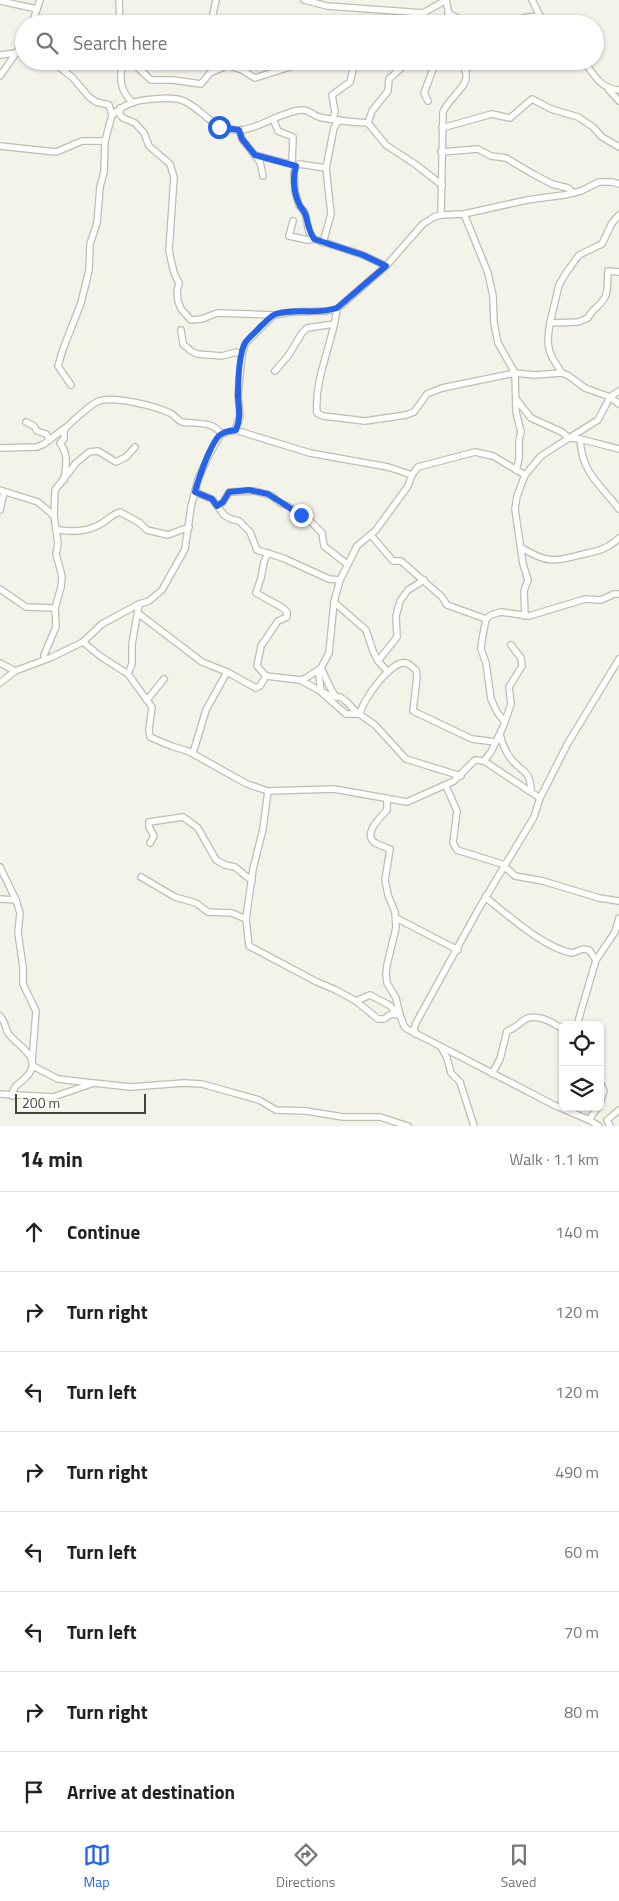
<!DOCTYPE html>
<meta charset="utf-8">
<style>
body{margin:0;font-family:"Titillium Web",sans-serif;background:#f2f2f2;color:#222}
.controls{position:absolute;right:15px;bottom:15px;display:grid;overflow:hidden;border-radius:8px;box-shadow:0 1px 4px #0004}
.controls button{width:45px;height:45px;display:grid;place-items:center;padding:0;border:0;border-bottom:1px solid #e0e0e0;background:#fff;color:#222;font:25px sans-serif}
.scale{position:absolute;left:15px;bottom:12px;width:131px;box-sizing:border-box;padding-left:5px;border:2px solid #474539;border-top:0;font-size:14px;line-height:18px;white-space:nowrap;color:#474539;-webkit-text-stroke:4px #fff;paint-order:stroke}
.stop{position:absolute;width:15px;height:15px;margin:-11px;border:4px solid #2563eb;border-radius:50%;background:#fff}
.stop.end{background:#2563eb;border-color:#fff;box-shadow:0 1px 5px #0008}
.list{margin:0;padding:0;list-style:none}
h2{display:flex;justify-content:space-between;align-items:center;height:65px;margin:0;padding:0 20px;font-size:21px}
h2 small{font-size:16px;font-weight:400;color:#767676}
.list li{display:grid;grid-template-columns:32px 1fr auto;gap:15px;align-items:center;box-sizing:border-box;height:80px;padding:0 20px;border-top:1px solid #e0e0e0}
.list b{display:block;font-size:19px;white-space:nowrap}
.list em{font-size:16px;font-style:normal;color:#767676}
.icon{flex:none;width:28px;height:28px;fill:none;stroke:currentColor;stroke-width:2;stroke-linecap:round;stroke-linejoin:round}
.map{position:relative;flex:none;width:619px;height:1126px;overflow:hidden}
.search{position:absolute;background:#fff;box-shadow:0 1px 4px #0004;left:15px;right:15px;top:15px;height:55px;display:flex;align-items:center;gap:12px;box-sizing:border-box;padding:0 18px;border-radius:28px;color:#767676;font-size:19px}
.sheet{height:705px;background:#fff}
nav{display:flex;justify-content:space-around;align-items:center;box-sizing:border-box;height:70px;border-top:1px solid #e0e0e0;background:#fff;font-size:14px;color:#767676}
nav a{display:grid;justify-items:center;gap:2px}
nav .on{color:#2563eb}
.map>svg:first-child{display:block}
</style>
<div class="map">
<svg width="619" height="1126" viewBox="0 0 619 1126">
<rect width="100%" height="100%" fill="#f4f3ea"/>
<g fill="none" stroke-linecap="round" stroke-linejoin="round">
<defs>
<g id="minor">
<polyline points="119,0 120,24"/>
<polyline points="304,0 327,6 424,13"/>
<polyline points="446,0 451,24"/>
<polyline points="532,0 544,24"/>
<polyline points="0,1 37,9"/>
<polyline points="448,13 463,21 478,24"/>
<polyline points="32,24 40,0"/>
<polyline points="211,24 216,0"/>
<polyline points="404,24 446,0"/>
<polyline points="502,24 527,17 539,16"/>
<polyline points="0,55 16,53 24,43"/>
<polyline points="52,61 73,78 89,97 96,102 109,105 112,115 105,141 104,172 100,187 97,223 90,244 89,270 81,303 63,349 58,366 71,385"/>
<path d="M122,61C120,79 119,90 133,103"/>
<polyline points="125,61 137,67 151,80 173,80 201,84 210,73 228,65 242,70 255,78 309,61"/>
<path d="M584,61C594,75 601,89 619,90"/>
<polyline points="465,70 479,61"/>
<polyline points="0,76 16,53"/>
<polyline points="609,90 619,101"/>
<polyline points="428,101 424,93 436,61"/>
<polyline points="120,108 120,115 123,118 135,123 144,133 149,146 170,164 174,177 169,251 174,273 179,283 177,292 178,301 181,309 191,320 202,319 217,313 274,315 292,312 327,311 337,309 386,266 423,224 434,217 441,215 464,214 527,200 564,195 581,191 599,182 612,182 619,184"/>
<path d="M112,115C118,110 124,106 131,103C142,99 173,96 184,101C205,111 210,128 236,130C257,131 279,112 301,110C308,109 313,115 319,117C335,121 352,122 368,123L386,145L415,164L442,185"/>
<polyline points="273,119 278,131 293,137 292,163"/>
<polyline points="333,119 335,112 332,95 350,82 355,61"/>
<polyline points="368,123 372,111 388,91 389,79 409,61"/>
<polyline points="442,128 492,114 510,118 532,99 551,109 578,117 593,127 602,137 619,147"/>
<polyline points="239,130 242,139 260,162 263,176"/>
<polyline points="0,146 56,152 82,141 105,141"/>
<polyline points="441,152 478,149 491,156 506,158 533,174 552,184 568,188 574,193"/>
<polyline points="255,155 294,165"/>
<polyline points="326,168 299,164 296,166 294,173 295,192 299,205 305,213 309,232 314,239 363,255 386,266"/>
<polyline points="464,214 488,273 493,296 494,323 498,343 515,373 516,412 521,432 519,440 519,459 516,470"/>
<path d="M441,215L443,112C447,101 466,87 466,78C467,72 464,66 462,61"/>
<polyline points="293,221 289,236 308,240 314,239"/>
<polyline points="323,243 331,214 326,168 334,128 339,120"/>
<path d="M337,309C333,343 314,378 317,413L323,416L365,421L406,415L414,412L427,394L442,388L515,373L534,375L562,373L569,376L585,388L610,397L619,404"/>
<polyline points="550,323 559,285 566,273 579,255 602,244 612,223 619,215"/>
<polyline points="181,330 183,344 191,351 197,354 222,356 236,352 242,355"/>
<polyline points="275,371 288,356 302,333 307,328 334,324"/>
<path d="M562,373C559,368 556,364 553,359C546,347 548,336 550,323L578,322L588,318C592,309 599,307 604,299C609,292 607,280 608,271L619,272"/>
<polyline points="516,399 531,418 562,432 569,438 598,420 610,397 619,391"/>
<polyline points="26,422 34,426 37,431 46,434 50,440"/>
<polyline points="235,430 240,416 238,395 242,355 245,344 274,315"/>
<path d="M580,439C582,474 600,484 619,509"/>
<polyline points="0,448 37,447 44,444 65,428"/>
<path d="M64,480C66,465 69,455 60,443L64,439V430C69,424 92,403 99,401C115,396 155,406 170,413C175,415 178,421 182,422C195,424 214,421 221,434"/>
<polyline points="0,490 38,502 54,516 58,543 56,554 62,576 61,587 55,608 56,627 44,655 45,659"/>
<polyline points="195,492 212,499 224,515 231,519 239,521 250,532 257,550 283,558 329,579 340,580"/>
<polyline points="217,506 223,502 229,492 255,491 272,496 280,503 288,506 308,519 322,533 324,546 347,564"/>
<polyline points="0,510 4,492"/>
<polyline points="54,516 55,490 76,463 89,452 98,451 116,462 126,457 135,447"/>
<path d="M58,530C74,532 89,532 104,522C111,517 111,515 120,512L140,523L147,530L168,535L189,527"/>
<polyline points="371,535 393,561 401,561 442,597 447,605 486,619"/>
<path d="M522,548C551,566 558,560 588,553C601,550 609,548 619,538"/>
<polyline points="0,589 26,607 55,608"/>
<polyline points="334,602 366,630 373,651 378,661 388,672"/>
<polyline points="139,614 202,662 227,672 256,688 260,686 266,676 300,680 328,695 340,697 347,702 355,711 375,725 406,759 461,776"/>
<polyline points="525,616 524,591 528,580 523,564 515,509 517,496 525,475 541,456 569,438 580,439 619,449"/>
<polyline points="83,642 102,624 139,604"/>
<polyline points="378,661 397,637 396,616 400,601 408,590 424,580"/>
<polyline points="0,663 15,671 50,658 83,642 100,656 128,674 152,707 149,729 150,737 171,746 188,751 247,784 268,791 334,789 407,802 454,781 475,760 484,761 540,798"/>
<polyline points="128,674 132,664 132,644 139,604 149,601 162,590 185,549 191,507 198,479 209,455 221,434 235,430 310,453 388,467 412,475"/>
<polyline points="266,676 257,666 261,646 278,621 287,617 287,612 283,608 256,593 261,578 264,562 268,553"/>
<path d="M300,680L306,678L321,668C326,677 329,688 336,697"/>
<polyline points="0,683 15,671"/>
<polyline points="147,700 164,679"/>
<polyline points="504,721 497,712 491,699 486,663 481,649 482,640 486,619 491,615 501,612 529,616 585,599 601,600 614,594 619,594"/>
<path d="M500,734C502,743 505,751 511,759C521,772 531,770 531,791"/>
<path d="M496,742L472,739L413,711L417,677L416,670C413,668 410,664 406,663C391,660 362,701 360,714H346L321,692L319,674L321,668L329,653L334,602L340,580L357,546L376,530L408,486L412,475L418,467L475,452L493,456L525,475"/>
<polyline points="193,753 206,710 227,672"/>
<polyline points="484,761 491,752 503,727 511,704 509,687 522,666 521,658 511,645"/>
<polyline points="446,786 457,811 453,843 457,850 502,864 515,876 543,881 599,898 619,901"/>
<polyline points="268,791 263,829 253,869 246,919 249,946 317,982 336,990 356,1001 378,1019 384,1019 391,1014 400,1015 404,1026 407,1029 554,1105 589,1120"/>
<path d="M387,798V810C381,817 363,833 374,842C378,845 385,847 390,849L385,880L388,895L395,912L396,928L387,965L386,974L387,983L396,998L400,1015"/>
<polyline points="150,843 154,836 149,827 149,822 183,817 198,828 216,860 225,865 235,867 252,881"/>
<polyline points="0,867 16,900"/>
<polyline points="141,877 175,897 196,903 208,912 232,913 246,919"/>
<path d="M485,897C508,915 544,948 572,953L583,949L589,950L596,960"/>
<polyline points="0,899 16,900 20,913 18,933 23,967 23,984 36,1011 32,1062"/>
<polyline points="396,918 458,950"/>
<polyline points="356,1001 370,995 389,1005 397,1013"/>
<path d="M0,1016C5,1021 5,1027 8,1033C16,1045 43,1057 28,1075C22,1083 13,1084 12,1096"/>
<polyline points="577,1025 596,960 615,932 619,918"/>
<polyline points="416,1034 414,1029 416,1023 478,910 534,817 540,798 568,743 619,659"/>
<polyline points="441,1047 447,1058 451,1073 460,1082 474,1126"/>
<polyline points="33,1066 58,1079 92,1083"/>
<path d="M492,1074L500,1059L507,1031C516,1028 517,1025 524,1020C536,1012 553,1023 563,1029"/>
<polyline points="600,1082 604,1091 600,1103"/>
<polyline points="0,1094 53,1097 94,1083 130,1087 184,1083 202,1084 259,1100 276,1110 306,1111 343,1117 380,1117 408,1126"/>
<polyline points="598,1107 589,1120 599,1126"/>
<polyline points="610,1126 607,1120 619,1110"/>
</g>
</defs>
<use href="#minor" stroke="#bfbdad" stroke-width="8"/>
<use href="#minor" stroke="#fff" stroke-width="5.5"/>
</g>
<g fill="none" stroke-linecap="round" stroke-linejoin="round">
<path stroke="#2563eb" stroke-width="6" d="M219,127L239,130L242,139L255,155L296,166C292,178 294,194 300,206C302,209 305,212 306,216C308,225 309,231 314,239L363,255L386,266L337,308C317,315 296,308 276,314C270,316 266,322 261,326C256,332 249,337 245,343C239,355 238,383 238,397C239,409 241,418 236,430C230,431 225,431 220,435C211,442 198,480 195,492L212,499L217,506L223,502L229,492L249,490L268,494L301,515"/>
</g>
</svg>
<div class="controls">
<button><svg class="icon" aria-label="locate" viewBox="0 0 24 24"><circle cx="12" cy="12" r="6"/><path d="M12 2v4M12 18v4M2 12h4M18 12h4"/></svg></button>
<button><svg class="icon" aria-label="layers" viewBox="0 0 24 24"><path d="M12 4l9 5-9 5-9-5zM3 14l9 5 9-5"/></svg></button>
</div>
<div class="scale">200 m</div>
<div class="stop" style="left:219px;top:127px"></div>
<div class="stop end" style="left:301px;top:515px"></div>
<div class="search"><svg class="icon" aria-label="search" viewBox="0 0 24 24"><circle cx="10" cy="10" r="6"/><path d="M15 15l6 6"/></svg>Search here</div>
</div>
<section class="sheet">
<h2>14 min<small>Walk · 1.1 km</small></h2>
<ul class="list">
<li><svg class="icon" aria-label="ahead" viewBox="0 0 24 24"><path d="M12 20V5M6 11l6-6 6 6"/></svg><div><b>Continue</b></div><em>140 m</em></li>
<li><svg class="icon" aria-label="right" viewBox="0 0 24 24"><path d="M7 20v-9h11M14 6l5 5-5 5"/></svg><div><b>Turn right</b></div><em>120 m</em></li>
<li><svg class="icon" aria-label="left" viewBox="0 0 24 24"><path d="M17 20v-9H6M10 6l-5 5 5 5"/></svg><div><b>Turn left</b></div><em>120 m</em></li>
<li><svg class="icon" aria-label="right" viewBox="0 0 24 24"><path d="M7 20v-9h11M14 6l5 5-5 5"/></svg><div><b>Turn right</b></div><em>490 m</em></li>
<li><svg class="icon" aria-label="left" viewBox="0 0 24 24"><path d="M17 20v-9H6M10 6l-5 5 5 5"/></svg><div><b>Turn left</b></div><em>60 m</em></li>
<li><svg class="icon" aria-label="left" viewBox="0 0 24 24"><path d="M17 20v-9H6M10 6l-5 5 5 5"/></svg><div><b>Turn left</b></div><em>70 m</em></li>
<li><svg class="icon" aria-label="right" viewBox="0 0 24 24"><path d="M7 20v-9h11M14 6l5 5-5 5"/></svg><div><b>Turn right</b></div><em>80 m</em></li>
<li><svg class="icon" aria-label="arrive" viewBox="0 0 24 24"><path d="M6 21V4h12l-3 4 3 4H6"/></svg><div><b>Arrive at destination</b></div></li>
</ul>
</section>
<nav>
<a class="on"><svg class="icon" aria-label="map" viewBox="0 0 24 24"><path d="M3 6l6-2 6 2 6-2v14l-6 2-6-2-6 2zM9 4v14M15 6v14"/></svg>Map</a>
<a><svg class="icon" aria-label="directions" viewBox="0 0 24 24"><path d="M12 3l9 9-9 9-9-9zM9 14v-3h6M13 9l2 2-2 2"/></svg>Directions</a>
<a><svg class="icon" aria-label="saved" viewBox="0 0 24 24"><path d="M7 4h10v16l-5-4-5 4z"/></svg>Saved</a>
</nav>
